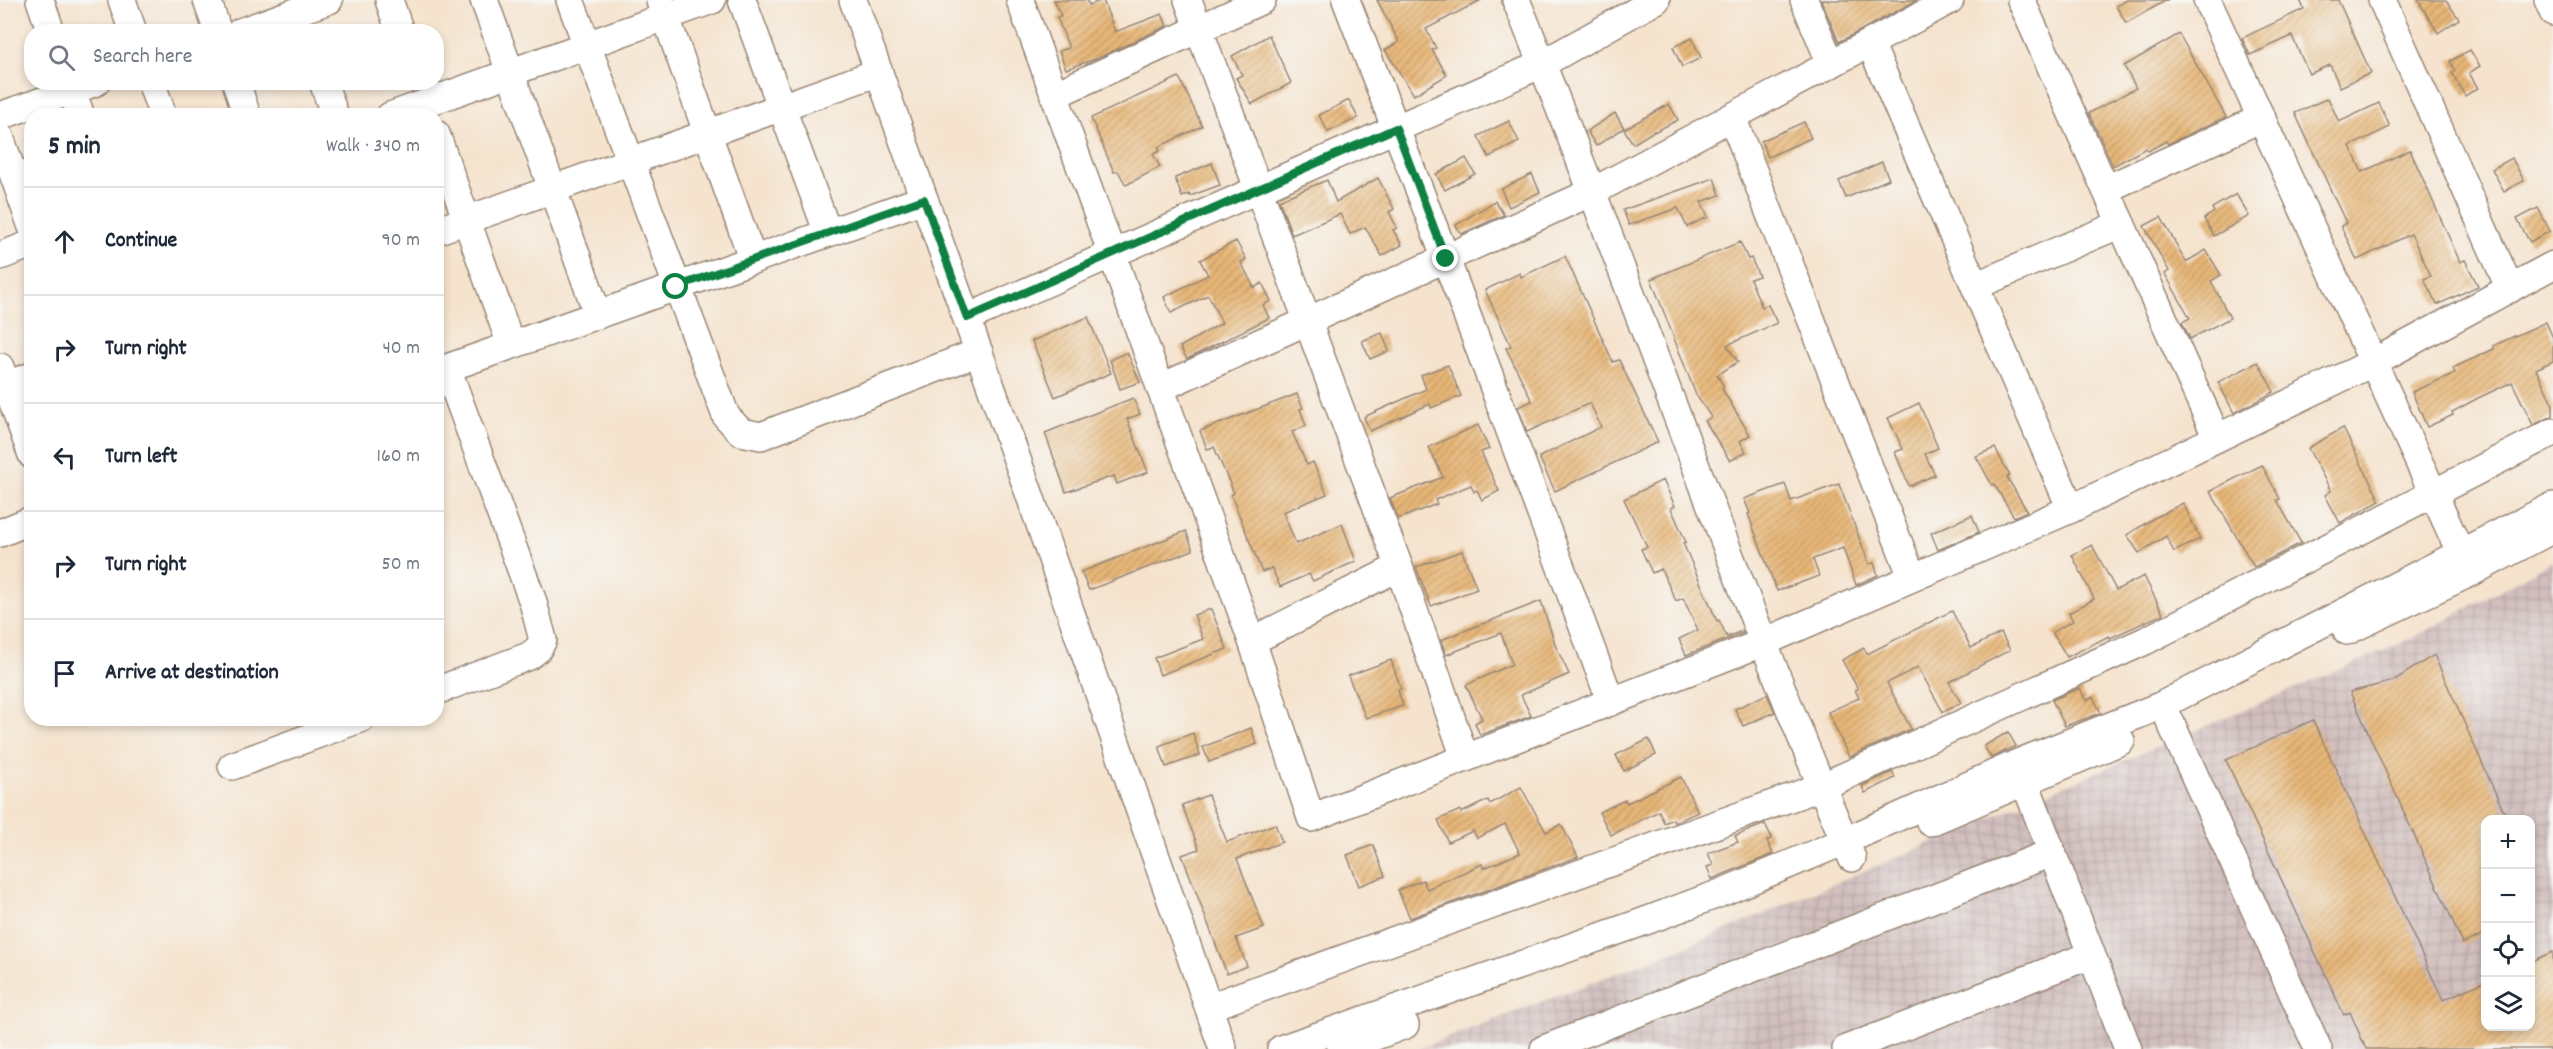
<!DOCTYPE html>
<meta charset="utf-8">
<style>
body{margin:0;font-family:Dekko,sans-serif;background:#f2f2f3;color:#1f2937}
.controls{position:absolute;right:18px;bottom:18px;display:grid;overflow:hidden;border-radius:12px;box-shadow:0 3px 9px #0003}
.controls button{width:54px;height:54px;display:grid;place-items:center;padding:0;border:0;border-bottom:2px solid #e0e1e3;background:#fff;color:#1f2937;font:30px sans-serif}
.stop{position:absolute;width:18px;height:18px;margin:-14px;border:4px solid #0b8043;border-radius:50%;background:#fff}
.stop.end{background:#0b8043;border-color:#fff;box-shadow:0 2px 6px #0008}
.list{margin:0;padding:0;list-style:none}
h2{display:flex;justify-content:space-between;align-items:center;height:78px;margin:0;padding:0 24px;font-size:26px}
h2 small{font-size:20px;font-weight:400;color:#747a83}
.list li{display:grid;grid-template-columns:39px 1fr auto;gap:18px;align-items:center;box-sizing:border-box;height:108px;padding:0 24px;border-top:2px solid #e0e1e3}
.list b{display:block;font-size:22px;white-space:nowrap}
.list em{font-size:20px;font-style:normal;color:#747a83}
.icon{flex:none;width:33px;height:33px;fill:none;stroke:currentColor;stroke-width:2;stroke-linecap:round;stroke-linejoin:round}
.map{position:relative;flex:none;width:2553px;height:1049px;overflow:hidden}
.search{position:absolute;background:#fff;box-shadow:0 3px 9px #0003;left:24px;top:24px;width:420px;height:66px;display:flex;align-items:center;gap:15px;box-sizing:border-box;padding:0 21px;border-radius:24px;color:#747a83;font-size:22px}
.panel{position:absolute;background:#fff;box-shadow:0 3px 9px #0003;left:24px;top:108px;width:420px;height:618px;border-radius:24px}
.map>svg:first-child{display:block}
</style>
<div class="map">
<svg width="2553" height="1049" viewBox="0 0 2553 1049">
<defs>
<pattern id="industrial-grid" width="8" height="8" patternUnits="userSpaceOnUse" patternTransform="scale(1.5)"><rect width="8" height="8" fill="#d1bfbe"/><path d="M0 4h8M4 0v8" fill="none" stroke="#b4a4a3"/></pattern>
<pattern id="building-hatch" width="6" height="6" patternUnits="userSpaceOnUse" patternTransform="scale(1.5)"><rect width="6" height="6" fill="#e8b778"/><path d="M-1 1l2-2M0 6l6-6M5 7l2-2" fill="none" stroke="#bd9562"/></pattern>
</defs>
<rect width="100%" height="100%" fill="#f6f6f2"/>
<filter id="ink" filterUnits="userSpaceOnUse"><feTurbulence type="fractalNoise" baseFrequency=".0167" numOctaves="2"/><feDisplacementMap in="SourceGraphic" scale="12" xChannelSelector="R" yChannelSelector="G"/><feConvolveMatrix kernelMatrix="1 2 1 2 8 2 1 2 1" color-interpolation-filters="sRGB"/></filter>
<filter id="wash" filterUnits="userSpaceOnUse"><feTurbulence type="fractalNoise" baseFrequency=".008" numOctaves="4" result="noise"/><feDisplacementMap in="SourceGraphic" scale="24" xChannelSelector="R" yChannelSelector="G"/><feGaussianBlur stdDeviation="1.35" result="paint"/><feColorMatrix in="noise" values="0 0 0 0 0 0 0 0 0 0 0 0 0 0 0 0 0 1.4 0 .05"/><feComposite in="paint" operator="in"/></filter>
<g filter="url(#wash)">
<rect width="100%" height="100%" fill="#f5e3ce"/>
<path fill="url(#industrial-grid)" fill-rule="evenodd" d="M2553,561V1049H1418L1685,947L2411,639ZM2486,820H2530V1026H2486Z"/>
<g id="blocks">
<g fill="url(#building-hatch)">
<polygon points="1054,0 1087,0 1089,5 1103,0 1115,32 1162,14 1167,26 1098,58 1066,69 1059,51 1069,48 1057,17 1061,16"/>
<polygon points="1377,0 1481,0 1426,29 1436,48 1432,50 1447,75 1414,95 1385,50 1399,42"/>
<polygon points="1821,0 1917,0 1839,42"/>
<polygon points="2127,0 2167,0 2126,23 2116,6"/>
<polygon points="2300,0 2338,0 2371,73 2340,87 2330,65 2309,74 2292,36 2250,55 2242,38 2304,9"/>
<polygon points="2418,0 2446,0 2459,19 2438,33"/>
<polygon points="2179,34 2226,117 2168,144 2166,141 2148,151 2146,148 2113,166 2089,113 2136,88 2124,66"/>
<polygon points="1269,35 1291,83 1252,104 1236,78 1242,75 1232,56"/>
<polygon points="1692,38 1701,58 1682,67 1673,47"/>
<polygon points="2470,50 2480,66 2469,73 2478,88 2465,96 2452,73 2455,71 2450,61"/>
<polygon points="1179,77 1202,126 1158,147 1160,151 1153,154 1160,167 1126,185 1118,171 1114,172 1091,118"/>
<polygon points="2328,98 2339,122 2379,103 2390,127 2350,146 2362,172 2410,150 2460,262 2465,260 2478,286 2437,305 2424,279 2431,276 2411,234 2357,260 2341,226 2346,223 2295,113"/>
<polygon points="1349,100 1358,118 1328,132 1319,115"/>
<polygon points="1669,104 1678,120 1654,132 1654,131 1633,144 1624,129"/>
<polygon points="1615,113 1624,128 1596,146 1587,131"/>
<polygon points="1509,121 1519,142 1489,157 1478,136"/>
<polygon points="1804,122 1811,138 1768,157 1761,141"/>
<polygon points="1466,158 1475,174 1445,190 1436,174"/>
<polygon points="2512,158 2524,181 2504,191 2492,169"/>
<polygon points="1882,162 1889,179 1846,198 1839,181"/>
<polygon points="1212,163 1220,185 1190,196 1189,194 1182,197 1175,178"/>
<polygon points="1532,174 1540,192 1509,207 1501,189"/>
<polygon points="1378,178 1394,209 1389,212 1397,228 1393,230 1402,245 1382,256 1365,227 1350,234 1340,214 1292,235 1279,200 1327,180 1336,202"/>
<polygon points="1714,178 1720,195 1701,202 1708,217 1687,227 1678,208 1629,225 1623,210"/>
<polygon points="2236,194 2249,216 2214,236 2204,219 2214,212 2212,208"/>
<polygon points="1495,201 1504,215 1461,234 1456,225"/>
<polygon points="2538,208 2550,231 2530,242 2517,219"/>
<polygon points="2161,217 2186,262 2206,250 2221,275 2211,281 2230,318 2190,339 2182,322 2190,318 2165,274 2169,271 2144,226"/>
<polygon points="1236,241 1246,259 1241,262 1254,288 1262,283 1271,301 1263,305 1269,318 1187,359 1180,347 1222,323 1208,295 1171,313 1164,297 1208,275 1200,260"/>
<polygon points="1740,242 1748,259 1751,258 1759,276 1750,279 1762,307 1768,305 1777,323 1727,345 1738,362 1717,375 1724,387 1722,389 1750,435 1740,441 1746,452 1730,461 1705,421 1711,417 1696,395 1651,279"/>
<polygon points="1565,256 1613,362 1619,360 1658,442 1555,491 1539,457 1601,427 1590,403 1527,432 1518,407 1532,401 1506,348 1511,346 1485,290 1520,273 1521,277"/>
<polygon points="1088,317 1111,373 1055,397 1032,341"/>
<polygon points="2546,322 2553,338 2553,361 2536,369 2553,405 2553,416 2533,425 2512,382 2478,398 2452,412 2453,415 2427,427 2412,392 2455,373 2453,368 2494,349 2493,346"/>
<polygon points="1382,333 1389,351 1370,359 1362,341"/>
<polygon points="1127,352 1140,382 1120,389 1110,360"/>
<polygon points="2258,362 2274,392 2234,413 2218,382"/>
<polygon points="1448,365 1461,396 1431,408 1430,404 1370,431 1364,417 1426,389 1421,375"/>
<polygon points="1297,394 1303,408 1300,409 1306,426 1292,432 1307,465 1313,462 1327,494 1283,512 1296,544 1342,524 1356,561 1313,581 1309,574 1280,587 1272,568 1262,572 1231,495 1234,493 1214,447 1207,449 1200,431"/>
<polygon points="1133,398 1140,414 1127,419 1148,472 1117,484 1114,476 1066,492 1045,433"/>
<polygon points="1919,403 1938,448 1925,454 1935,475 1909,486 1895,452 1903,449 1888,418"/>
<polygon points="1478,425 1489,449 1481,452 1499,491 1482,500 1477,490 1474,492 1471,485 1435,500 1437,504 1398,519 1390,498 1443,477 1429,447"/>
<polygon points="2343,428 2380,501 2340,523 2325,495 2331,491 2308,448"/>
<polygon points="1995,448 2010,476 2007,477 2027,511 2014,517 1994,484 1992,485 1976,456"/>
<polygon points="2262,465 2280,499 2277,500 2301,543 2254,567 2210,491"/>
<polygon points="1663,480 1675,506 1671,508 1686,542 1683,543 1717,621 1719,620 1727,637 1742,631 1743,633 1686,655 1679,639 1698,630 1683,598 1676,601 1661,569 1652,573 1641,549 1647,547 1624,499"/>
<polygon points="1785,484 1791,501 1839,484 1869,564 1874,563 1878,575 1856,585 1843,548 1813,559 1819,576 1777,591 1748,514 1750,513 1744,499"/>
<polygon points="2183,503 2200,539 2174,552 2166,536 2139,553 2127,535 2154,518"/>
<polygon points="1972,515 1979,532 1938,550 1931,533"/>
<polygon points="1186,531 1193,550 1089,590 1081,572"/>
<polygon points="2092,545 2116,590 2144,576 2163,614 2110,638 2109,636 2067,657 2052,632 2073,621 2069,613 2094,599 2072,555"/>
<polygon points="1462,551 1477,589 1431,606 1416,567"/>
<polygon points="1541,601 1556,647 1569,674 1521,695 1531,716 1480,735 1475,723 1482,719 1466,685 1512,664 1501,633 1446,655 1441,640"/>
<polygon points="1211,609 1227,649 1160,675 1154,658 1203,639 1194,615"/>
<polygon points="1952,611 1971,648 2001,633 2010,650 1949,682 1961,703 1943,712 1918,667 1887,683 1911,729 1849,757 1828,712 1859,698 1855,690 1858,689 1842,660 1864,648 1867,654"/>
<polygon points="2434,655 2507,819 2486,819 2486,933 2463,944 2350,692 2393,681"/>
<polygon points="1391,660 1401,689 1398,690 1403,706 1366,718 1348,676"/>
<polygon points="2080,688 2086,701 2093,697 2101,713 2065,726 2052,700"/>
<polygon points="1767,694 1775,712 1743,726 1735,709"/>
<polygon points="2313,720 2443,1000 2486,981 2486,1026 2530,1026 2530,962 2553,952 2553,1049 2366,1049 2350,1012 2344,1015 2226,760"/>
<polygon points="1251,728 1257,744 1209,762 1203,747"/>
<polygon points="2008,732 2016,746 1991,758 1984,746"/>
<polygon points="1193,733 1200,755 1166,767 1159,746"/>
<polygon points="1649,739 1656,755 1624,771 1616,755"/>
<polygon points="1892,772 1895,778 1865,793 1862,786"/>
<polygon points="1681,777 1698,812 1674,823 1673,819 1664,823 1659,811 1611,835 1599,812 1625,800 1627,803"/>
<polygon points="1521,787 1546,832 1561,824 1578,857 1410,918 1398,890 1423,880 1427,889 1482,864 1484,868 1520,853 1505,824 1477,838 1473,831 1448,842 1438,820 1460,810 1461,813 1488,800 1490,804"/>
<polygon points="1208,795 1227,842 1275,824 1282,842 1237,859 1264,928 1236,938 1247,966 1227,974 1182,855 1199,849 1182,805"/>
<polygon points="1765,824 1772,838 1767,841 1773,854 1712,879 1707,867 1713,865 1708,853 1738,842 1735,836"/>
<polygon points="1373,845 1385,876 1359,886 1347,855"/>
</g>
</g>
</g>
<g filter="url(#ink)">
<use href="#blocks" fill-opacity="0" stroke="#988676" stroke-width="1.5"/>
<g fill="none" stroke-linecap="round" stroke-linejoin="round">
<defs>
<g id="minor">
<polyline points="40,0 51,32"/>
<polyline points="122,0 133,32"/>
<polyline points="207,0 218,32"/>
<polyline points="389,0 400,32"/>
<polyline points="484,0 598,315"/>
<polyline points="570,0 726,416 741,432 761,436 979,352"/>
<polyline points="742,0 828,233"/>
<polyline points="853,0 1029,493 1223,1049"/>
<polyline points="1020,0 1252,641 1311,818 1762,643 2071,509 2374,362 2553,265"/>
<polyline points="1188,0 1399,567 1465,758"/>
<polyline points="1346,0 1446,259 1611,702"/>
<path d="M1516,0C1633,284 1730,576 1852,858"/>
<polyline points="1804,0 1831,64"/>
<polyline points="2021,0 2217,438"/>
<polyline points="2207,0 2468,569"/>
<polyline points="2382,0 2510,289"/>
<polyline points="2548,0 2553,12"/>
<polyline points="660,1 753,260"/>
<polyline points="240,32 329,0"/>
<polyline points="1870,43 2071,509"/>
<polyline points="69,82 81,116"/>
<polyline points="151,82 163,116"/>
<polyline points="236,82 247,116"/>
<polyline points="323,82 335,116"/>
<polyline points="1054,95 1262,0"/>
<polyline points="0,116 96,82"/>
<polyline points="390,116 712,0"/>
<polyline points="1732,117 1912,577"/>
<polyline points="436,134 511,345"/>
<polyline points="0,137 32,227"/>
<polyline points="2106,189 2262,118"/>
<polyline points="436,231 879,72"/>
<polyline points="0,256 32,244"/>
<polyline points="1975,286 2121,224"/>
<polyline points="967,318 1542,64 1656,0"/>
<polyline points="0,367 32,455"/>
<polyline points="436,372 924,199"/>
<polyline points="6,385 32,376"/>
<polyline points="1160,388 1592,192 1950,0"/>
<polyline points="0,533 32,520"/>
<polyline points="2347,631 2470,573 2553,529"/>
<polyline points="1252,641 1399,567"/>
<polyline points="436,691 529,656 538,649 543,640 533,602 447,368"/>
<polyline points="2169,719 2318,1049"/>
<polyline points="232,766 362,718"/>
<polyline points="2019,767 2128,1049"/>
<polyline points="1930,822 2121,741"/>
<polyline points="1209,1007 1823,786 2145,641 2553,432"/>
<polyline points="1281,1049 1640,923 1718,894 1845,841 2018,763 2160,706 2553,506"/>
<polyline points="1341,1049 1405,1025"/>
<polyline points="1544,1049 2051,853"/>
<polyline points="1846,1049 2091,955"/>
</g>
</defs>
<use href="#minor" stroke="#988676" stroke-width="30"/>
<use href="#minor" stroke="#fff" stroke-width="27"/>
</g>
</g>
<g fill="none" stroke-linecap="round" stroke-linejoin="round" filter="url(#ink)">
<polyline stroke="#0b8043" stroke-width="8" points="676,287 924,199 967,318 1396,128 1446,259"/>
</g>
</svg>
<div class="controls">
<button>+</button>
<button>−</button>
<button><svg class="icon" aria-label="locate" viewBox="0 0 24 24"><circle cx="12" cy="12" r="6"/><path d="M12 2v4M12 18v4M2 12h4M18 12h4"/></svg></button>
<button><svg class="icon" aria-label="layers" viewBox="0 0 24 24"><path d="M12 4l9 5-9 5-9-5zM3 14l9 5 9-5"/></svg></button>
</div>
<div class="stop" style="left:676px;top:287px"></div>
<div class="stop end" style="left:1446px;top:259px"></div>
<div class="search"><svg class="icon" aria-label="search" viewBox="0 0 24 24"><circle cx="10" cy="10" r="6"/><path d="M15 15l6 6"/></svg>Search here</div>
<section class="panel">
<h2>5 min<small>Walk · 340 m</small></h2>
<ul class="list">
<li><svg class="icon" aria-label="ahead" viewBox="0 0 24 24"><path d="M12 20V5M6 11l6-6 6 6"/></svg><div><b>Continue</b></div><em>90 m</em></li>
<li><svg class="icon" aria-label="right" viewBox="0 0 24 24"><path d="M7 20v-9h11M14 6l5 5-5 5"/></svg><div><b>Turn right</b></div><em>40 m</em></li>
<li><svg class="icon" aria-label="left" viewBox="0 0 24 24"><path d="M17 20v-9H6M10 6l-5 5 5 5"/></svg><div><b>Turn left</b></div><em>160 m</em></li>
<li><svg class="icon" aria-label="right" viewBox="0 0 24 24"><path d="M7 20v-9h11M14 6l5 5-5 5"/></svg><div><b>Turn right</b></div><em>50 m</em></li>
<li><svg class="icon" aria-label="arrive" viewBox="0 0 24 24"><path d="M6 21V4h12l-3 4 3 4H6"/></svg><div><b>Arrive at destination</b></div></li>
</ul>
</section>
</div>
